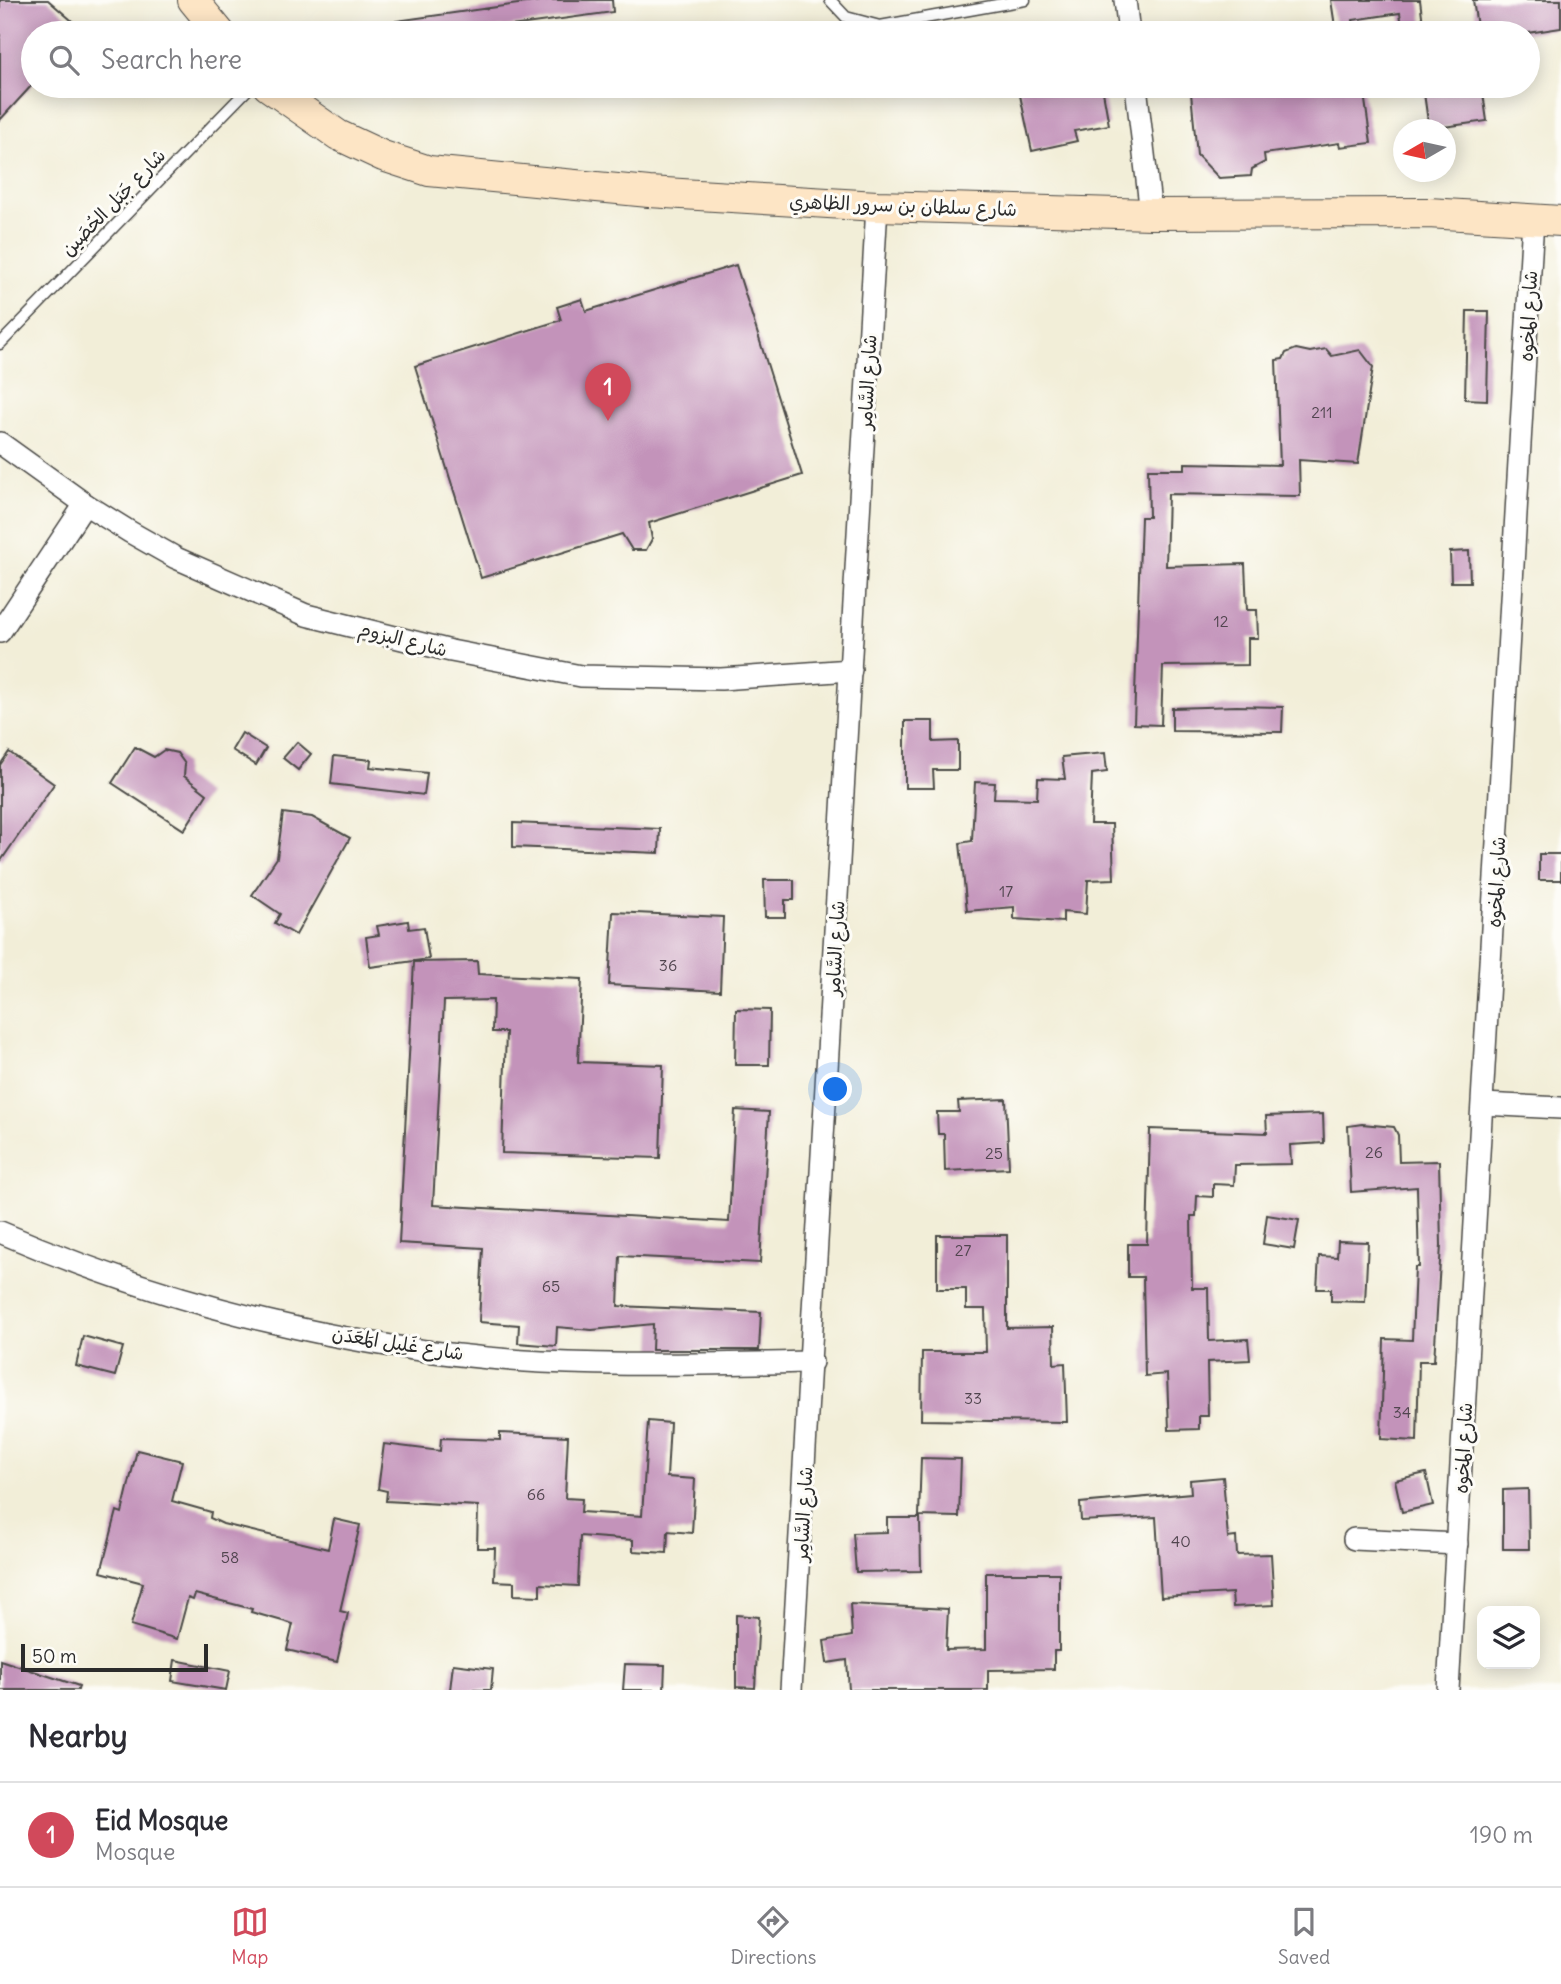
<!DOCTYPE html>
<meta charset="utf-8">
<style>
body{margin:0;font-family:Delius,"Playpen Sans Arabic",sans-serif;background:#f7f7f7;color:#2b2b33}
.controls{position:absolute;right:21px;bottom:21px;display:grid;overflow:hidden;border-radius:14px;box-shadow:0 4px 18px #0003}
.controls button{width:63px;height:63px;display:grid;place-items:center;padding:0;border:0;border-bottom:2px solid #e1e1e2;background:#fff;color:#2b2b33;font:35px sans-serif}
.compass{position:absolute;left:1393px;top:119px;width:63px;height:63px;border-radius:50%;background:#fff;box-shadow:0 4px 18px #0003;rotate:261deg}
.scale{position:absolute;left:21px;bottom:18px;width:187px;box-sizing:border-box;padding-left:7px;border:4px solid #2b2b2b;border-top:0;font-size:19px;line-height:24px;white-space:nowrap;color:#2b2b2b;-webkit-text-stroke:5px #fdfcf7;paint-order:stroke}
.you{position:absolute;left:836px;top:1090px;width:24px;height:24px;margin:-18px;border:5px solid #fff;border-radius:50%;background:#1a73e8;box-shadow:0 0 0 10px #1a73e833}
.badge{display:grid;place-items:center;width:46px;height:46px;border-radius:50%;background:#d1495b;color:#fff;font-size:23px;font-weight:700}
.pin{position:absolute;translate:-50% -58px;filter:drop-shadow(0 2px 4px #0008)}
.pin::after{content:'';position:absolute;top:37px;width:24px;height:21px;background:inherit;clip-path:polygon(0 0,100% 0,50% 100%)}
.list{margin:0;padding:0;list-style:none}
h2{display:flex;justify-content:space-between;align-items:center;height:91px;margin:0;padding:0 28px;font-size:30px}
h2 small{font-size:23px;font-weight:400;color:#7c7c81}
.list li{display:grid;grid-template-columns:46px 1fr auto;gap:21px;align-items:center;box-sizing:border-box;height:105px;padding:0 28px;border-top:2px solid #e1e1e2}
.list b{display:block;font-size:26px;white-space:nowrap}
.list p{margin:0;font-size:23px;white-space:nowrap;color:#7c7c81}
.list em{font-size:23px;font-style:normal;color:#7c7c81}
.icon{flex:none;width:38px;height:38px;fill:none;stroke:currentColor;stroke-width:2;stroke-linecap:round;stroke-linejoin:round}
.map{position:relative;flex:none;width:1561px;height:1690px;overflow:hidden}
.search{position:absolute;background:#fff;box-shadow:0 4px 18px #0003;left:21px;right:21px;top:21px;height:77px;display:flex;align-items:center;gap:18px;box-sizing:border-box;padding:0 24px;border-radius:38px;color:#7c7c81;font-size:26px}
.sheet{height:196px;background:#fff}
nav{display:flex;justify-content:space-around;align-items:center;box-sizing:border-box;height:98px;border-top:2px solid #e1e1e2;background:#fff;font-size:19px;color:#7c7c81}
nav a{display:grid;justify-items:center;gap:4px}
nav .on{color:#d1495b}
.map>svg:first-child{display:block}
</style>
<div class="map">
<svg width="1561" height="1690" viewBox="0 0 1561 1690">
<rect width="100%" height="100%" fill="#fdfcf7"/>
<filter id="ink" filterUnits="userSpaceOnUse"><feTurbulence type="fractalNoise" baseFrequency=".0143" numOctaves="2"/><feDisplacementMap in="SourceGraphic" scale="14" xChannelSelector="R" yChannelSelector="G"/><feConvolveMatrix kernelMatrix="1 2 1 2 8 2 1 2 1" color-interpolation-filters="sRGB"/></filter>
<filter id="wash" filterUnits="userSpaceOnUse"><feTurbulence type="fractalNoise" baseFrequency=".00686" numOctaves="4" result="noise"/><feDisplacementMap in="SourceGraphic" scale="28" xChannelSelector="R" yChannelSelector="G"/><feGaussianBlur stdDeviation="1.57" result="paint"/><feColorMatrix in="noise" values="0 0 0 0 0 0 0 0 0 0 0 0 0 0 0 0 0 1.4 0 .05"/><feComposite in="paint" operator="in"/></filter>
<g filter="url(#wash)">
<rect width="100%" height="100%" fill="#f2eed8"/>
<g id="blocks">
<g fill="#c393ba">
<polygon points="0,0 48,0 86,33 33,33 33,84 0,120"/>
<polygon points="547,0 612,0 613,12 459,33 397,33 396,21"/>
<polygon points="1331,0 1420,0 1424,32 1403,33 1400,13 1353,20 1355,33 1336,33"/>
<polygon points="1473,0 1561,0 1561,28 1528,33 1478,33"/>
<polygon points="1018,86 1102,86 1109,125 1074,131 1077,141 1032,151"/>
<polygon points="1231,86 1363,86 1371,143 1340,147 1339,143 1264,154 1265,162 1252,169 1251,176 1219,178 1197,155 1191,93"/>
<polygon points="1423,86 1482,86 1487,121 1429,129"/>
<polygon points="736,265 802,475 649,523 652,539 646,550 632,550 622,534 481,578 415,366 561,320 557,307 582,299 586,311"/>
<polygon points="1467,311 1489,311 1487,400 1465,399"/>
<polygon points="1296,349 1310,352 1326,349 1332,356 1360,350 1373,367 1358,464 1299,460 1300,496 1168,494 1166,566 1245,564 1247,610 1257,610 1258,638 1248,638 1248,665 1163,666 1161,725 1134,724 1141,517 1149,517 1148,469 1185,469 1185,463 1280,465 1276,360 1283,359 1286,353"/>
<polygon points="1469,551 1470,582 1451,582 1450,552"/>
<polygon points="1237,706 1283,707 1282,732 1172,731 1172,708"/>
<polygon points="905,721 933,721 933,742 958,741 958,770 933,770 934,788 905,788"/>
<polygon points="242,733 266,748 256,765 232,750"/>
<polygon points="297,742 311,754 298,770 283,758"/>
<polygon points="135,747 154,757 164,750 177,753 185,764 184,776 207,794 184,830 112,783"/>
<polygon points="9,752 54,784 0,862 0,765"/>
<polygon points="1105,753 1107,772 1092,774 1090,824 1112,824 1114,879 1088,880 1086,914 1063,912 1063,922 1014,919 1014,907 967,911 960,843 972,841 975,782 995,783 994,798 1037,799 1038,778 1065,779 1062,757"/>
<polygon points="334,756 371,760 370,767 427,773 424,795 331,784"/>
<polygon points="283,813 312,817 350,838 296,935 275,923 280,914 252,895 277,858"/>
<polygon points="513,823 660,829 659,853 513,847"/>
<rect x="1539" y="854" width="22" height="26"/>
<polygon points="764,880 794,880 794,900 785,900 785,917 765,917"/>
<polygon points="613,912 723,917 720,991 609,985"/>
<polygon points="408,921 409,929 424,927 429,959 370,967 366,937 379,935 377,926"/>
<polygon points="477,961 478,974 582,979 578,1062 663,1065 660,1158 502,1153 506,1032 492,1032 493,1000 444,1001 433,1205 729,1222 735,1110 769,1112 760,1263 620,1256 618,1306 761,1312 759,1350 652,1350 653,1324 592,1330 557,1327 556,1346 518,1343 519,1325 479,1322 483,1248 399,1243 414,962"/>
<polygon points="736,1009 770,1010 769,1065 735,1065"/>
<polygon points="1006,1099 1009,1168 945,1171 944,1134 938,1134 937,1112 959,1112 958,1101"/>
<polygon points="1323,1114 1324,1143 1290,1145 1291,1164 1235,1165 1234,1185 1213,1184 1213,1197 1197,1196 1196,1216 1191,1216 1192,1288 1208,1288 1209,1341 1248,1339 1250,1360 1207,1362 1208,1416 1199,1416 1199,1429 1169,1430 1167,1374 1145,1376 1143,1277 1128,1277 1128,1244 1147,1244 1150,1129 1267,1133 1266,1116"/>
<polygon points="1362,1124 1394,1127 1398,1135 1399,1162 1439,1161 1441,1245 1434,1361 1419,1361 1417,1441 1381,1439 1384,1339 1412,1340 1415,1267 1419,1267 1417,1187 1351,1192 1348,1126"/>
<polygon points="1267,1215 1299,1220 1294,1249 1263,1244"/>
<polygon points="937,1235 1007,1235 1007,1328 1053,1327 1054,1364 1065,1363 1067,1422 921,1420 922,1352 986,1352 985,1309 966,1309 966,1289 937,1289"/>
<polygon points="1338,1241 1368,1242 1365,1302 1331,1301 1331,1289 1317,1289 1319,1256 1337,1257"/>
<polygon points="83,1336 123,1347 115,1376 76,1366"/>
<polygon points="648,1421 670,1423 667,1477 695,1479 692,1533 668,1531 667,1553 633,1551 633,1540 580,1536 578,1586 540,1584 540,1596 514,1595 514,1582 494,1581 495,1548 477,1548 478,1506 386,1501 387,1491 378,1489 384,1444 440,1451 441,1438 500,1440 500,1433 568,1436 565,1498 582,1499 581,1512 642,1516"/>
<polygon points="137,1450 182,1461 172,1501 211,1512 210,1518 223,1524 328,1549 334,1519 360,1525 340,1611 348,1613 337,1662 287,1650 293,1624 251,1612 252,1609 195,1594 193,1600 188,1598 177,1639 131,1625 143,1583 101,1572 117,1511 122,1513"/>
<polygon points="921,1458 961,1459 959,1517 919,1516"/>
<polygon points="1426,1473 1433,1505 1402,1512 1395,1480"/>
<polygon points="1223,1477 1228,1538 1236,1537 1237,1555 1271,1554 1274,1605 1233,1607 1232,1593 1161,1597 1156,1517 1081,1521 1080,1503 1191,1493 1190,1480"/>
<polygon points="1528,1489 1529,1549 1503,1549 1503,1490"/>
<polygon points="887,1518 920,1518 921,1571 856,1572 853,1533 887,1532"/>
<polygon points="986,1573 1059,1573 1059,1651 1054,1651 1054,1669 988,1670 988,1690 849,1690 847,1660 827,1663 824,1641 852,1636 850,1604 948,1609 946,1650 986,1649"/>
<polygon points="736,1615 759,1617 755,1688 736,1687"/>
<polygon points="0,1660 79,1686 78,1690 0,1690"/>
<polygon points="175,1660 230,1671 226,1690 172,1681"/>
<polygon points="453,1664 493,1669 491,1690 450,1690"/>
<polygon points="625,1664 665,1665 664,1690 623,1690"/>
</g>
</g>
</g>
<g filter="url(#ink)">
<use href="#blocks" fill-opacity="0" stroke="#494845" stroke-width="2"/>
<g fill="none" stroke-linecap="round" stroke-linejoin="round">
<defs>
<g id="lane">
<polyline points="830,0 846,17 880,26 1025,0"/>
<polyline points="0,344 251,86"/>
</g>
<g id="street">
<polyline points="1125,0 1129,33"/>
<polyline points="1136,86 1151,214"/>
<polyline points="0,443 85,504 130,532 176,558 306,615 451,651 581,676 721,679 851,670"/>
<polyline points="0,632 85,504"/>
<polyline points="1483,1104 1561,1108"/>
<path d="M0,1232C169,1305 358,1352 542,1362C632,1366 722,1364 812,1362"/>
<polyline points="1354,1539 1457,1544"/>
<polyline points="791,1690 877,206"/>
<polyline points="1448,1690 1533,219"/>
</g>
<g id="secondary">
<polyline points="193,0 220,33"/>
<polyline points="268,86 338,135 383,156 429,171 649,192 877,206 1151,214 1428,213 1561,221"/>
</g>
</defs>
<use href="#lane" stroke="#494845" stroke-width="13"/>
<use href="#street" stroke="#494845" stroke-width="24"/>
<use href="#secondary" stroke="#494845" stroke-width="32"/>
<use href="#lane" stroke="#fff" stroke-width="10"/>
<use href="#street" stroke="#fff" stroke-width="21"/>
<use href="#secondary" stroke="#fde5c5" stroke-width="30"/>
</g>
</g>
<g text-anchor="middle" stroke-width="6" stroke-linejoin="round" paint-order="stroke">
<g font-size="16" fill="#51454f">
<text x="1322" y="418">211</text>
<text x="1221" y="627">12</text>
<text x="1006" y="897">17</text>
<text x="668" y="971">36</text>
<text x="1374" y="1158">26</text>
<text x="994" y="1159">25</text>
<text x="963" y="1256">27</text>
<text x="551" y="1292">65</text>
<text x="973" y="1404">33</text>
<text x="1402" y="1418">34</text>
<text x="536" y="1500">66</text>
<text x="1181" y="1547">40</text>
<text x="230" y="1563">58</text>
</g>
<g font-size="19" fill="#2b2b2b" stroke="#fdfcf7">
<text transform="translate(113 202) rotate(-46)" y="7">شارع جَبَل الحُصَين</text>
<text transform="translate(903 205) rotate(2)" y="7">شارع سلطان بن سرور الظاهري</text>
<text transform="translate(1528 316) rotate(-87)" y="7">شارع المخوه</text>
<text transform="translate(867 382) rotate(-87)" y="7">شارع السَّامِر</text>
<text transform="translate(403 639) rotate(14)" y="7">شارع البزوم</text>
<text transform="translate(1496 882) rotate(-87)" y="7">شارع المخوه</text>
<text transform="translate(835 948) rotate(-87)" y="7">شارع السَّامِر</text>
<text transform="translate(398 1343) rotate(9)" y="7">شارع غَلِيل المَعَدَن</text>
<text transform="translate(1463 1448) rotate(-87)" y="7">شارع المخوه</text>
<text transform="translate(803 1514) rotate(-87)" y="7">شارع السَّامِر</text>
</g>
</g>
</svg>
<div class="controls">
<button><svg class="icon" aria-label="layers" viewBox="0 0 24 24"><path d="M12 4l9 5-9 5-9-5zM3 14l9 5 9-5"/></svg></button>
</div>
<svg class="compass" viewBox="-18 -18 36 36"><path d="M0-13l5 13h-10z" fill="#e53935"/><path d="M0 13l5-13h-10z" fill="#7c7c81"/></svg>
<div class="scale">50 m</div>
<div class="you"></div>
<div class="pin badge" style="left:608px;top:421px">1</div>
<div class="search"><svg class="icon" aria-label="search" viewBox="0 0 24 24"><circle cx="10" cy="10" r="6"/><path d="M15 15l6 6"/></svg>Search here</div>
</div>
<section class="sheet">
<h2>Nearby<small></small></h2>
<ul class="list">
<li><span class="badge">1</span><div><b>Eid Mosque</b><p>Mosque</p></div><em>190 m</em></li>
</ul>
</section>
<nav>
<a class="on"><svg class="icon" aria-label="map" viewBox="0 0 24 24"><path d="M3 6l6-2 6 2 6-2v14l-6 2-6-2-6 2zM9 4v14M15 6v14"/></svg>Map</a>
<a><svg class="icon" aria-label="directions" viewBox="0 0 24 24"><path d="M12 3l9 9-9 9-9-9zM9 14v-3h6M13 9l2 2-2 2"/></svg>Directions</a>
<a><svg class="icon" aria-label="saved" viewBox="0 0 24 24"><path d="M7 4h10v16l-5-4-5 4z"/></svg>Saved</a>
</nav>
